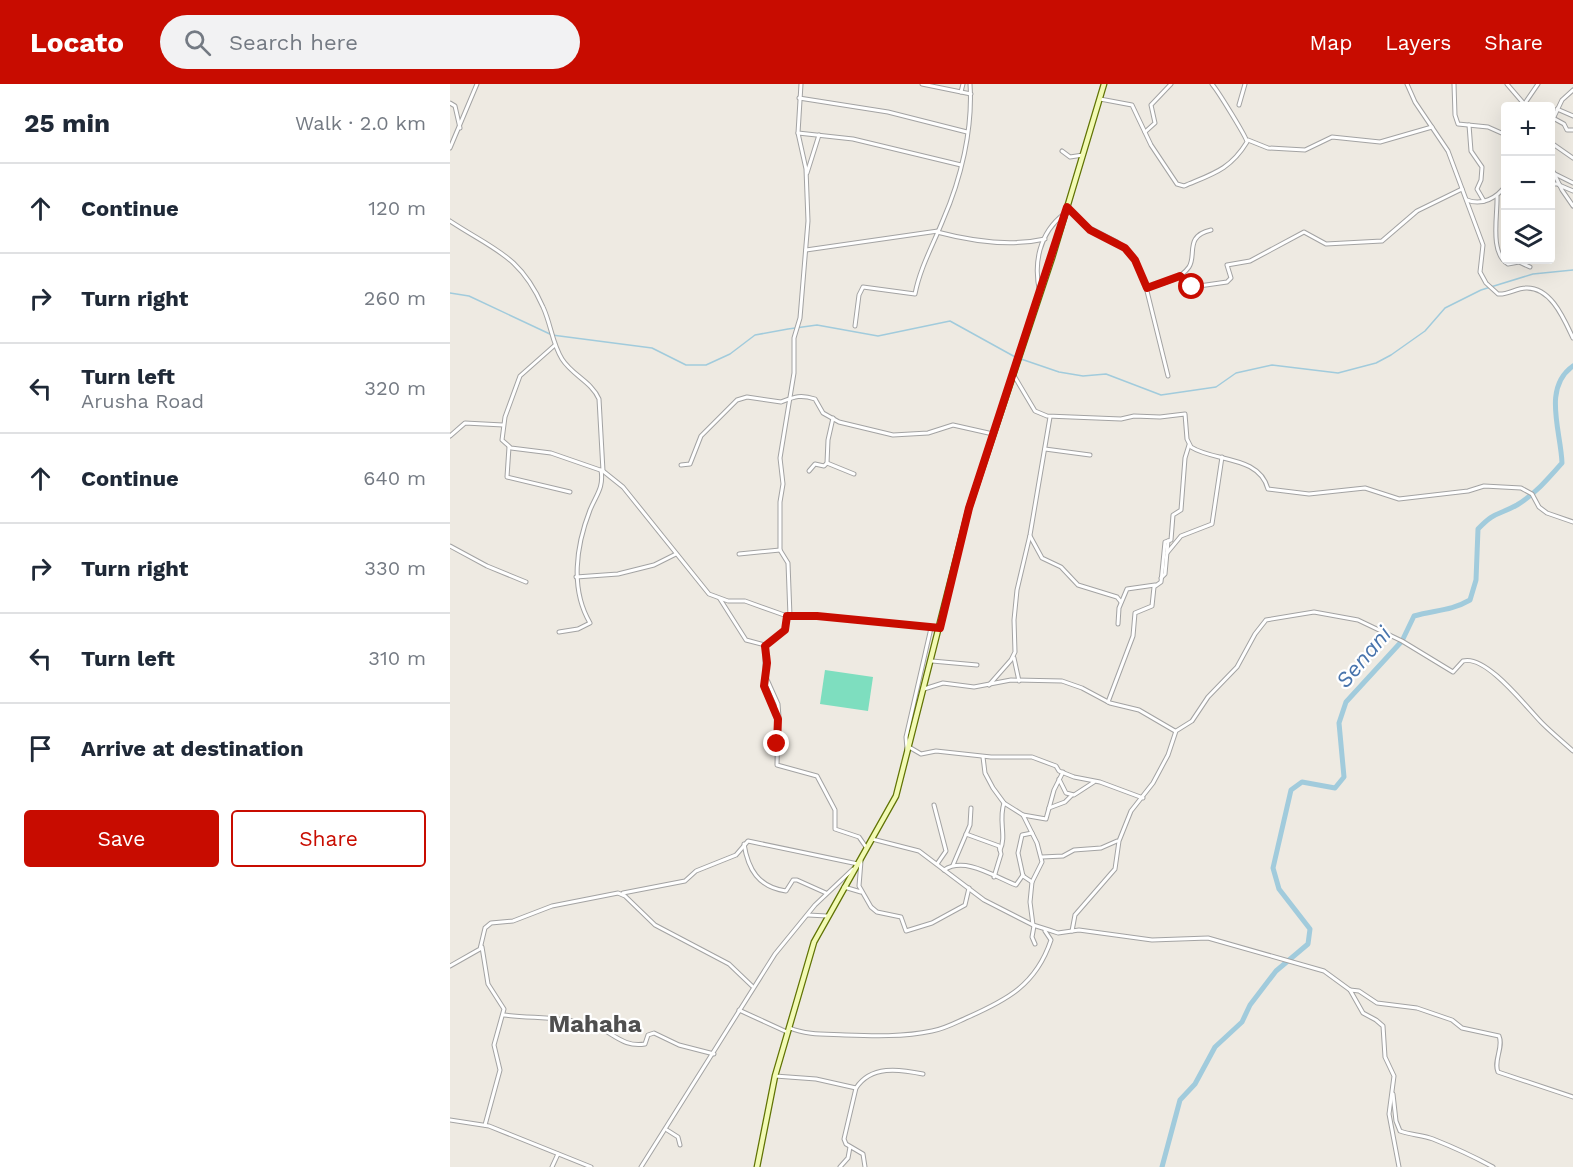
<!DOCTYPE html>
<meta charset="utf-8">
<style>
body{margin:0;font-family:"Work Sans",sans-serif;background:#f2f2f3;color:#1f2937}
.controls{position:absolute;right:18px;top:18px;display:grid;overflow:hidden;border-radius:6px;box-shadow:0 6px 24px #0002}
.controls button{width:54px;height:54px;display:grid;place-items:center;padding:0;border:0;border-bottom:2px solid #e0e1e3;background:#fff;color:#1f2937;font:30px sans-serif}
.stop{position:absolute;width:18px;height:18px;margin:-14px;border:4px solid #c80c00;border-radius:50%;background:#fff}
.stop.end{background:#c80c00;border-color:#fff;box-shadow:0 2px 6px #0008}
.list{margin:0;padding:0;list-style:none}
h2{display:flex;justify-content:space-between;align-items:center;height:78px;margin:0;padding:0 24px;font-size:26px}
h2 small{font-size:20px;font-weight:400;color:#747a83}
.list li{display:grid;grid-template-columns:39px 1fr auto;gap:18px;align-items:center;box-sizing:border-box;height:90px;padding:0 24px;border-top:2px solid #e0e1e3}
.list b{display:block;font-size:22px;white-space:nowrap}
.list p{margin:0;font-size:20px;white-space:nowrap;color:#747a83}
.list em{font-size:20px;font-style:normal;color:#747a83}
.actions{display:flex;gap:12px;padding:18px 24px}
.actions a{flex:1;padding:14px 0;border:2px solid #c80c00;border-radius:6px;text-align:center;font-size:21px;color:#c80c00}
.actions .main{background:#c80c00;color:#fff}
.icon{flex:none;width:33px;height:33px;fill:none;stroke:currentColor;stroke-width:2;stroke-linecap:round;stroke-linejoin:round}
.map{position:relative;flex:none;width:1123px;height:1083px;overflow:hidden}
header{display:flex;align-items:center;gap:36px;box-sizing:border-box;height:84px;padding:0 30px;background:#c80c00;color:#fff}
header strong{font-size:28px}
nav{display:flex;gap:33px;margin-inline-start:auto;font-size:21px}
.search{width:420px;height:54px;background:#f2f2f3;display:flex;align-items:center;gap:15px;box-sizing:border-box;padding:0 21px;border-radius:33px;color:#747a83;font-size:22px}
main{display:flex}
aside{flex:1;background:#fff}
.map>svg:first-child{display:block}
</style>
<header>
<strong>Locato</strong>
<div class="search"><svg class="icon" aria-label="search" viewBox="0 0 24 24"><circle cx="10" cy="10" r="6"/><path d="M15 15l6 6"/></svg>Search here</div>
<nav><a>Map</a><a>Layers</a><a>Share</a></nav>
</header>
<main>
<aside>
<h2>25 min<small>Walk · 2.0 km</small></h2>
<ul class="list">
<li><svg class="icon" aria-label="ahead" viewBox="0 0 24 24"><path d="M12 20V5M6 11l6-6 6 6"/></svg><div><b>Continue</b></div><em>120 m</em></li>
<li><svg class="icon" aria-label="right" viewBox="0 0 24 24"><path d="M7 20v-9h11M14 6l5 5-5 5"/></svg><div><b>Turn right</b></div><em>260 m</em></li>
<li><svg class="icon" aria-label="left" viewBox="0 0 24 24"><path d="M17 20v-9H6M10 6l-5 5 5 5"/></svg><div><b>Turn left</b><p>Arusha Road</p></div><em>320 m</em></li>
<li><svg class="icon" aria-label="ahead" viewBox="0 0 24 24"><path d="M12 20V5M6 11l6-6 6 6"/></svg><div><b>Continue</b></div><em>640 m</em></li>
<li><svg class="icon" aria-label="right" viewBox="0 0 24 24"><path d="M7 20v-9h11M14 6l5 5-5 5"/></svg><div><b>Turn right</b></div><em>330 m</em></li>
<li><svg class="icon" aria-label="left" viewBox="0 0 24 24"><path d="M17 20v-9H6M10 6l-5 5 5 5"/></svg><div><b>Turn left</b></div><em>310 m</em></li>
<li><svg class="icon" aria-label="arrive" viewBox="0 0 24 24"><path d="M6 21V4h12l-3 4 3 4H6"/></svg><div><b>Arrive at destination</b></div></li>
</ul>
<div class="actions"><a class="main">Save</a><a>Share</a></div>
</aside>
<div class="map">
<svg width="1123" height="1083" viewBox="0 0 1123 1083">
<rect width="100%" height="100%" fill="#eeeae2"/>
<polygon fill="#7edebf" points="375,586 423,593 418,627 370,620"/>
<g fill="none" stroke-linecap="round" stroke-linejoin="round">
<g stroke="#a1cbdc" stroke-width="1.5">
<polyline points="0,209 19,212 102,251 202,264 236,281 256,281 280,270 305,251 338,245 367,241 428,252 500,237 567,274"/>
<polyline points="571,275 609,288 633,292 656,290 711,311 766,303 786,289 822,281 888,289 926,279 941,271 975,247 995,224 1031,206 1083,190 1123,186"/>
</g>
<path stroke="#a1cbdc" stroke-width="5" d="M712,1083L730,1016L745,1000L765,963L792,938L800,921L826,887L858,860L860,845L829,805L823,784L841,706L852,698L885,704L894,693L889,639L896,618L952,557L964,532C985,526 1001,527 1020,516L1026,496L1028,445C1045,427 1047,432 1067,421C1085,410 1098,395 1112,379C1111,347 1092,304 1123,282"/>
<defs>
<g id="minor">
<polyline points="472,0 521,10"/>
<path d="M957,0L965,18L998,67L1033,161L1030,188L1036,199L1048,210C1058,211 1066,204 1076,204C1101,203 1114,235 1123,254"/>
<polyline points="1004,0 1005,31 1008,40 1038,43 1056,51"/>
<polyline points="1057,0 1075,21"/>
<polyline points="511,8 513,0"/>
<polyline points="349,14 438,28 517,48"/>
<path d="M650,15L682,21L701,61L727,100L734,102C762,90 780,86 797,58C797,54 768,7 762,0"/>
<polyline points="0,19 5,22 10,44"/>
<polyline points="789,21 795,0"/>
<polyline points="1073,22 1088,0"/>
<polyline points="1107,25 1123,32"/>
<polyline points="1103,34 1114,40 1117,46 1123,46"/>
<polyline points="1102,37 1112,16 1123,6"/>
<polyline points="1019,41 1021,67 1032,83 1031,96 1027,105 1034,117"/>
<polyline points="1100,47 1102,37"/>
<polyline points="695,48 705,39 701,21 721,0"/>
<polyline points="348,49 403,55 511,81"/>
<polyline points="798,56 818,64 855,66 882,53 930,58 982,43"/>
<polyline points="1100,58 1123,74"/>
<polyline points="0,64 27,0"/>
<polyline points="612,67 620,73 633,71"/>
<polyline points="1100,81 1112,106 1123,122"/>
<polyline points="357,89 369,51"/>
<polyline points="1105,90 1123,99"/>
<polyline points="1100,100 1109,100"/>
<polyline points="1109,101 1123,107"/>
<path d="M1047,112C1048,130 1039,169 1058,180L1069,178L1080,183"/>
<path d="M1017,116C1032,122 1047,114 1056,101"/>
<polyline points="617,123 634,141 667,158 685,176 696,203 718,292"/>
<path d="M0,137C44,166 70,171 93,223C101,240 102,259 112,275C122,291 142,298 149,315L153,387L173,403L259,510L278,517H295L337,532H367L488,544"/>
<path d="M487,148C521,157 560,163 595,155"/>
<polyline points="356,166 488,147"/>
<polyline points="730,191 742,203 777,198 781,194 777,181 800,177 854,148 876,160 932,157 967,127 1012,105"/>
<path d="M697,204C711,200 730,196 739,183C747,171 734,152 761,146"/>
<path d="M590,209C583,180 589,149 614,130"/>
<path d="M405,242L409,211L413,203L465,210C470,184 483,161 493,136C511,95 523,45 520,0"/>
<polyline points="105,261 70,292 55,333 52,356 61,364 101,369 153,387"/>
<path d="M563,290L585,327L597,332L671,335L684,332L710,333L735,330L737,355L741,363C764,378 809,371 818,405L859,410L915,404L949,415L1018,407L1034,402L1071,404L1082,410L1089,423L1097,429L1123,438"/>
<polyline points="0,352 15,339 53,341"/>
<polyline points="59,363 57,393 120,408"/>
<polyline points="595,365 640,371"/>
<polyline points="377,379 404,390"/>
<path d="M231,381L240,380L251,352L287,316L297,313L331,318C344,313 350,310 365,315L373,329L389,338L443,351L478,349L503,341L543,350"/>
<polyline points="359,387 365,380 374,382 377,379 378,356 383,334"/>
<polyline points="580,452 592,474 611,483 628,501 667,513 671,518"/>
<polyline points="0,462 37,482 76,498"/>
<polyline points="717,469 731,452 762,440 772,373"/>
<polyline points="289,470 330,466"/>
<polyline points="126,493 168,490 204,481 226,470"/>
<polyline points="711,494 715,490 718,457"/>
<polyline points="270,515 296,556 315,561"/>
<polyline points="337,532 335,546 315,562 315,607 328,635 327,681 367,692 385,726 385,745 409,753 416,763"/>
<polyline points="340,532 338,479 330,466 330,418 333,400 330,374 344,289 344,254 350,234 358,137 356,85 348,49 351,0"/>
<polyline points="668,540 669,524 677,505 705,501"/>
<path d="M109,548L128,545L140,539C120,505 126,462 140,426C146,411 154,404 151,386"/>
<polyline points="564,574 569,597"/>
<polyline points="482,577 527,581"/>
<polyline points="315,591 328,620 329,633"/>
<polyline points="539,601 561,576 565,568 564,536 567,506 580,451 600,333"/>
<polyline points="474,605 493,599 524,603 561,596 612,597 632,604 660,619 689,626 725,647"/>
<polyline points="658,618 683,552 685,529 702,522 704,503 711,498 715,458 721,456 723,431 731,426 735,374 739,361"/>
<polyline points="459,663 471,670 486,667 541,673 582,673 606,682 609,687 624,693 650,698 693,714"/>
<polyline points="457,666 456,653 481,544"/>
<polyline points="533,673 535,689 543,704 554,719 573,731 587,759 592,778 582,798"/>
<polyline points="609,695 616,709 624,711 644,698"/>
<polyline points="484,721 496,767 487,780"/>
<polyline points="599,724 615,718 622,711"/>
<polyline points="573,731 596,735 604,706 613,688"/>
<polyline points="582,749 572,751 568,769 573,792 582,798 580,818 583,841"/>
<polyline points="516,750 549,762 551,770 544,793"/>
<polyline points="422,755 469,767 534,816 583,841 599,846 608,849 629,846 702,856 758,854 874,887 900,906 913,929 926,936 933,942 935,973 944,992 939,1030 949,1083"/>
<path d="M294,760C298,785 308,803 336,807L343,796H347L376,809"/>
<path d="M550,766C557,752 548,737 554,719"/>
<polyline points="592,773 613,772 624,766 651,764 667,757"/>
<polyline points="411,777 409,802 421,823 427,828 451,833 456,847 482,839 515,821 519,804"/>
<polyline points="503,781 520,741 521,724"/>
<path d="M494,786C515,772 545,793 566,801L573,791"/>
<polyline points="394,803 411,808"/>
<polyline points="173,809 235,797 246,787 286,771 298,757 408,780"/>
<polyline points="358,831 377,832"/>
<polyline points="584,842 582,853 585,860"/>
<path d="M622,847L625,831L665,785L669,757L681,727L703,699L718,671L726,647L742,637L758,613L787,583L805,550L816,536L864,528L908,536L952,557L1003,588L1013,577C1036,570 1077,624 1092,639C1102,649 1113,658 1123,667"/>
<polyline points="32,863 38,900 54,925 44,961 50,986 35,1041"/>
<polyline points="0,882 30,865 35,844 41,839 63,837 102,822 168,809 175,812 205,841 279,880 302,902"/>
<path d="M900,906L909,907L927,919L967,924L1002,936L1012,944L1049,952C1054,963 1043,977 1048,988L1123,1013"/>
<polyline points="289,926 337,948"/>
<path d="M54,931C86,935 122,932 152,945C167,953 176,963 195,960L198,951L204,949L229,961L264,970"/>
<path d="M340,944C356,951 377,950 395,951C423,952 454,953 482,947C494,945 505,939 516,934C557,916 586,901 601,856L595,847"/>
<polyline points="325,992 366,995 406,1004"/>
<path d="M943,1010L946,1037L950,1047C961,1051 973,1051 983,1055C1003,1063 1023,1072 1043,1083"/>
<polyline points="0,1036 39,1042 141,1083"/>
<polyline points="217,1046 228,1053 230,1061"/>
<polyline points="102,1083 108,1070"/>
<polyline points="191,1083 325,870 365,821 403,785"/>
<polyline points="390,1083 398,1074 400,1063"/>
<path d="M415,1083L413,1070L396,1060L394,1055L406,1004C421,981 449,985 473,990"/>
</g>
<polyline id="secondary" points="307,1083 325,992 364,858 446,712 519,424 602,174 654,0"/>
</defs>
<use href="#minor" stroke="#a3a3a3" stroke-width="5"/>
<use href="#secondary" stroke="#607304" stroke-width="7"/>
<use href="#minor" stroke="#fff" stroke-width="3"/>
<use href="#secondary" stroke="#f2fab4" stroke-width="4.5"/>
</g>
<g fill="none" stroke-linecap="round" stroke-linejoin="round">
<polyline stroke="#c80c00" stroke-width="8" points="327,660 328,635 314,602 317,579 315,562 335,546 337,532 367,532 490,544 519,424 617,123 640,146 675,164 685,176 697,204 730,192 742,203"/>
</g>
<g text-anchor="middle" stroke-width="4.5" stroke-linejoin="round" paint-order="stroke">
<g font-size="22" font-style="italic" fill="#4874ac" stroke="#fff">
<text transform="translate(913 573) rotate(-50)" y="8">Senani</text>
</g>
<g font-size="24" font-weight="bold" fill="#4f4f4f" stroke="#fff">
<text x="145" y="948">Mahaha</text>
</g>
</g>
</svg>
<div class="controls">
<button>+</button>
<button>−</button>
<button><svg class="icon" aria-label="layers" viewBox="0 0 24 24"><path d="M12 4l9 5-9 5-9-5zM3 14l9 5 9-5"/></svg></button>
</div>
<div class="stop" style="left:742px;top:203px"></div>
<div class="stop end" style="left:327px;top:660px"></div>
</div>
</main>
